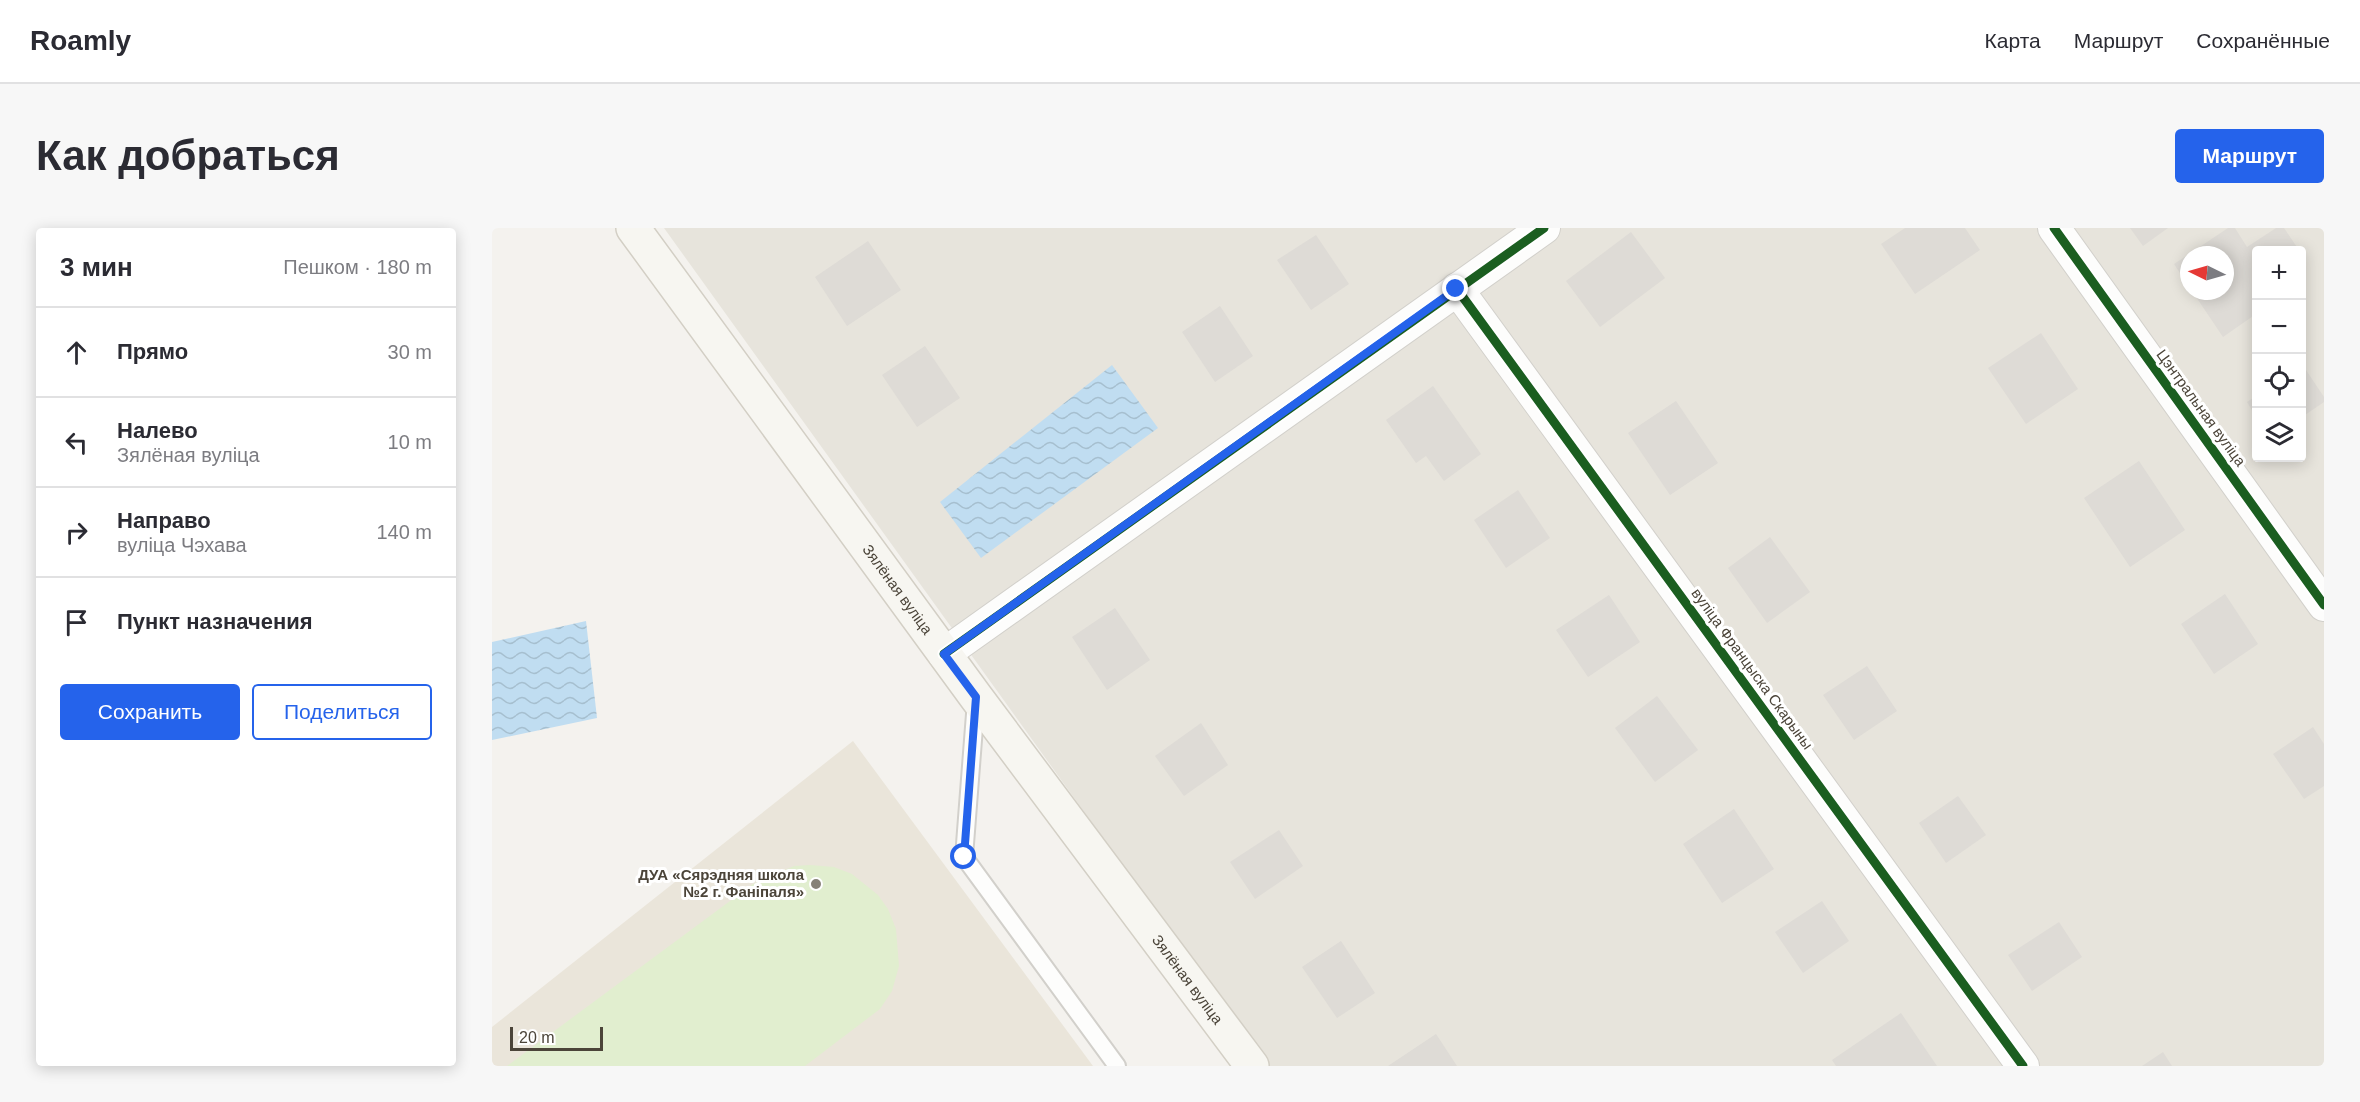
<!DOCTYPE html>
<html lang="ru">
<meta charset="utf-8">
<style>
body{margin:0;font-family:Helvetica,sans-serif;background:#f7f7f7;color:#2b2b33}
.controls{position:absolute;right:18px;top:18px;display:grid;overflow:hidden;border-radius:6px;box-shadow:0 3px 15px #0003}
.controls button{width:54px;height:54px;display:grid;place-items:center;padding:0;border:0;border-bottom:2px solid #e1e1e2;background:#fff;color:#2b2b33;font:30px sans-serif}
.compass{position:absolute;left:1688px;top:18px;width:54px;height:54px;border-radius:50%;background:#fff;box-shadow:0 3px 15px #0003;rotate:275deg}
.scale{position:absolute;left:18px;bottom:15px;width:93px;box-sizing:border-box;padding-left:6px;border:3px solid #4b4439;border-top:0;font-size:16px;line-height:21px;white-space:nowrap;color:#4b4439;-webkit-text-stroke:4px #fff;paint-order:stroke}
.stop{position:absolute;width:18px;height:18px;margin:-14px;border:4px solid #2563eb;border-radius:50%;background:#fff}
.stop.end{background:#2563eb;border-color:#fff;box-shadow:0 2px 6px #0008}
.list{margin:0;padding:0;list-style:none}
h2{display:flex;justify-content:space-between;align-items:center;height:78px;margin:0;padding:0 24px;font-size:26px}
h2 small{font-size:20px;font-weight:400;color:#7c7c81}
.list li{display:grid;grid-template-columns:39px 1fr auto;gap:18px;align-items:center;box-sizing:border-box;height:90px;padding:0 24px;border-top:2px solid #e1e1e2}
.list b{display:block;font-size:22px;white-space:nowrap}
.list p{margin:0;font-size:20px;white-space:nowrap;color:#7c7c81}
.list em{font-size:20px;font-style:normal;color:#7c7c81}
.actions{display:flex;gap:12px;padding:18px 24px}
.actions a{flex:1;padding:14px 0;border:2px solid #2563eb;border-radius:6px;text-align:center;font-size:21px;color:#2563eb}
.actions .main{background:#2563eb;color:#fff}
.icon{flex:none;width:33px;height:33px;fill:none;stroke:currentColor;stroke-width:2;stroke-linecap:round;stroke-linejoin:round}
.map{position:relative;flex:none;width:1832px;height:838px;overflow:hidden;border-radius:6px}
header{display:flex;align-items:center;gap:36px;box-sizing:border-box;height:84px;padding:0 30px;background:#fff;border-bottom:2px solid #e1e1e2}
header strong{font-size:28px}
nav{display:flex;gap:33px;margin-inline-start:auto;font-size:21px}
.intro{display:flex;align-items:center;justify-content:space-between;box-sizing:border-box;height:144px;padding:0 36px}
h1{margin:0;font-size:42px}
.button{padding:15px 27px;border-radius:6px;background:#2563eb;color:#fff;font-size:21px;font-weight:700}
main{display:flex;gap:36px;padding:0 36px}
aside{flex:1;background:#fff;border-radius:6px;box-shadow:0 3px 15px #0003}
.map>svg:first-child{display:block}
</style>
<header>
<strong>Roamly</strong>
<nav><a>Карта</a><a>Маршрут</a><a>Сохранённые</a></nav>
</header>
<div class="intro"><h1>Как добраться</h1><a class="button">Маршрут</a></div>
<main>
<aside>
<h2>3 мин<small>Пешком · 180 m</small></h2>
<ul class="list">
<li><svg class="icon" aria-label="ahead" viewBox="0 0 24 24"><path d="M12 20V5M6 11l6-6 6 6"/></svg><div><b>Прямо</b></div><em>30 m</em></li>
<li><svg class="icon" aria-label="left" viewBox="0 0 24 24"><path d="M17 20v-9H6M10 6l-5 5 5 5"/></svg><div><b>Налево</b><p>Зялёная вуліца</p></div><em>10 m</em></li>
<li><svg class="icon" aria-label="right" viewBox="0 0 24 24"><path d="M7 20v-9h11M14 6l5 5-5 5"/></svg><div><b>Направо</b><p>вуліца Чэхава</p></div><em>140 m</em></li>
<li><svg class="icon" aria-label="arrive" viewBox="0 0 24 24"><path d="M6 21V4h12l-3 4 3 4H6"/></svg><div><b>Пункт назначения</b></div></li>
</ul>
<div class="actions"><a class="main">Сохранить</a><a>Поделиться</a></div>
</aside>
<div class="map">
<svg width="1832" height="838" viewBox="0 0 1832 838">
<defs>
<pattern id="water-waves" width="16" height="10" patternUnits="userSpaceOnUse" patternTransform="scale(1.5)"><rect width="16" height="10" fill="#c0ddf1"/><path d="M0 5q4-4 8 0t8 0" fill="none" stroke="#a6bfcf"/></pattern>
</defs>
<rect width="100%" height="100%" fill="#f4f2ee"/>
<path fill="#e7e4dc" fill-rule="evenodd" d="M172,0H1832V838H775ZM1764,22H1810V230H1764ZM1697,27H1733V63H1697Z"/>
<polygon fill="#eae5da" points="361,513 601,838 0,838 0,799"/>
<polygon fill="#e1eecf" points="318,637 342,639 360,646 386,667 396,681 404,701 407,738 400,763 388,781 313,838 15,838 261,656 302,638"/>
<g fill="url(#water-waves)">
<polygon points="620,137 666,200 489,330 448,274"/>
<polygon points="94,393 105,490 0,512 0,414"/>
</g>
<g fill="#dedbd6">
<polygon points="1413,0 1473,0 1488,22 1423,66 1389,16"/>
<polygon points="1638,0 1676,0 1651,18"/>
<polygon points="1736,0 1743,0 1755,19 1784,0 1792,0 1807,22 1764,22 1764,86 1731,109 1700,63 1733,63 1733,27 1697,27 1697,59 1682,36"/>
<polygon points="1139,4 1173,50 1108,99 1074,53"/>
<polygon points="824,7 857,56 819,82 785,32"/>
<polygon points="376,13 409,62 355,98 323,49"/>
<polygon points="728,78 761,128 723,154 690,104"/>
<polygon points="1549,105 1586,161 1534,196 1496,140"/>
<polygon points="433,118 468,170 425,199 390,147"/>
<polygon points="1810,136 1832,169 1832,174 1810,189"/>
<polygon points="941,158 989,226 952,253 934,228 924,235 894,192"/>
<polygon points="1764,168 1764,189 1755,174"/>
<polygon points="1184,173 1226,235 1178,267 1136,205"/>
<polygon points="1647,233 1693,302 1638,339 1592,270"/>
<polygon points="1026,262 1058,310 1014,340 982,292"/>
<polygon points="1278,309 1318,364 1275,395 1236,340"/>
<polygon points="1733,366 1766,416 1722,446 1689,396"/>
<polygon points="1117,367 1148,414 1096,449 1064,402"/>
<polygon points="623,380 658,432 615,462 580,409"/>
<polygon points="1375,438 1405,483 1362,512 1331,467"/>
<polygon points="1165,468 1206,522 1163,554 1123,500"/>
<polygon points="709,495 736,537 692,568 663,528"/>
<polygon points="1821,499 1832,516 1832,558 1812,571 1781,526"/>
<polygon points="1466,568 1494,607 1454,635 1427,595"/>
<polygon points="1242,581 1282,641 1230,675 1191,616"/>
<polygon points="787,602 811,638 763,671 738,634"/>
<polygon points="1330,673 1357,713 1311,745 1283,704"/>
<polygon points="1567,694 1590,729 1540,763 1516,727"/>
<polygon points="849,713 883,765 845,790 810,739"/>
<polygon points="1409,785 1445,838 1344,838 1340,832"/>
<polygon points="944,806 965,838 896,838"/>
<polygon points="1671,824 1680,838 1650,838"/>
</g>
<g fill="none" stroke-linecap="round" stroke-linejoin="round">
<defs>
<polyline id="service" points="484,473 472,629 625,838"/>
<g id="minor">
<polyline points="1562,0 1832,377"/>
<polyline points="965,61 1531,838"/>
<polyline points="452,426 1052,0"/>
</g>
<g id="secondary">
<path id="s1" d="M141,0L484,469L760,838"/>
</g>
</defs>
<use href="#service" stroke="#d2d0cb" stroke-width="20"/>
<use href="#minor" stroke="#d2d0cb" stroke-width="34"/>
<use href="#secondary" stroke="#d3cfc5" stroke-width="36"/>
<use href="#service" stroke="#fdfdfc" stroke-width="16"/>
<use href="#minor" stroke="#fdfdfc" stroke-width="32"/>
<use href="#secondary" stroke="#f7f6f1" stroke-width="33"/>
<defs>
<g id="cycleway">
<polyline points="1562,0 1832,377"/>
<polyline points="965,61 1531,838"/>
<polyline points="452,426 1052,0"/>
</g>
</defs>
<use href="#cycleway" stroke="#fff" stroke-width="13"/>
<use href="#cycleway" stroke="#1b5e20" stroke-width="9"/>
</g>
<g fill="none" stroke-linecap="round" stroke-linejoin="round">
<polyline stroke="#2563eb" stroke-width="8" points="472,629 484,469 452,426 964,61"/>
</g>
<circle fill="#868178" stroke="#fff" stroke-width="2" cx="324" cy="656" r="6"/>
<g text-anchor="middle" stroke-width="6" stroke-linejoin="round" paint-order="stroke">
<g font-size="15" fill="#4b4439" stroke="#fff">
<text transform="translate(1709 180) rotate(54)" y="5">Цэнтральная вуліца</text>
<text dy="5" stroke="none"><textPath href="#s1" startOffset="448">Зялёная вуліца</textPath></text>
<text transform="translate(1260 441) rotate(54)" y="5">вуліца Францыска Скарыны</text>
<text dy="5" stroke="none"><textPath href="#s1" startOffset="934">Зялёная вуліца</textPath></text>
</g>
<g font-size="15" font-weight="bold" fill="#4b4439" stroke="#fff" text-anchor="end">
<text x="312" y="652">ДУА «Сярэдняя школа<tspan x="312" dy="17">№2 г. Фаніпаля»</tspan></text>
</g>
</g>
</svg>
<div class="controls">
<button>+</button>
<button>−</button>
<button><svg class="icon" aria-label="locate" viewBox="0 0 24 24"><circle cx="12" cy="12" r="6"/><path d="M12 2v4M12 18v4M2 12h4M18 12h4"/></svg></button>
<button><svg class="icon" aria-label="layers" viewBox="0 0 24 24"><path d="M12 4l9 5-9 5-9-5zM3 14l9 5 9-5"/></svg></button>
</div>
<svg class="compass" viewBox="-18 -18 36 36"><path d="M0-13l5 13h-10z" fill="#e53935"/><path d="M0 13l5-13h-10z" fill="#7c7c81"/></svg>
<div class="scale">20 m</div>
<div class="stop" style="left:472px;top:629px"></div>
<div class="stop end" style="left:964px;top:61px"></div>
</div>
</main>
